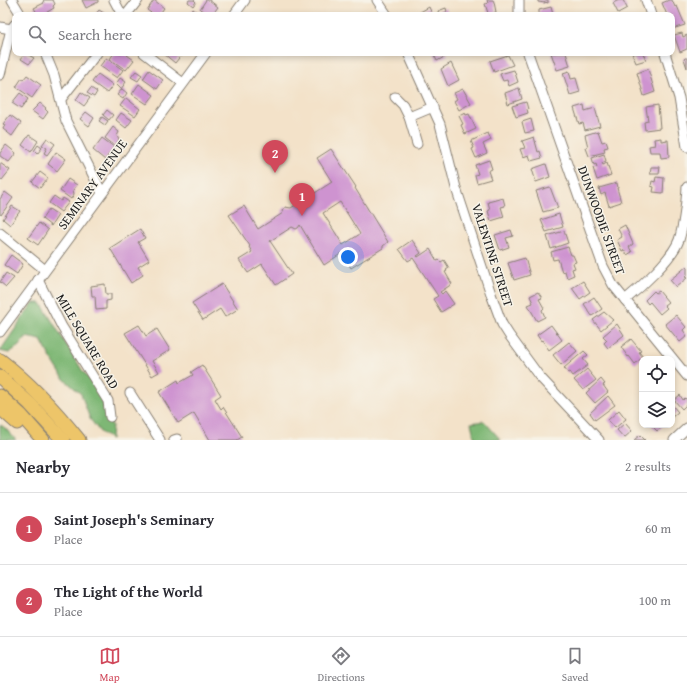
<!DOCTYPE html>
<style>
body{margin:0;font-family:"Gentium Book Plus",serif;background:#f2f2f3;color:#2b2b33}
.controls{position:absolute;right:12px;bottom:12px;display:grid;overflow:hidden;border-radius:8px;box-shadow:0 2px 6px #0003}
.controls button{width:36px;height:36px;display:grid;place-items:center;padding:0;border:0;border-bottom:1px solid #e1e1e2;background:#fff;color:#2b2b33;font:20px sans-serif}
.you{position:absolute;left:348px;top:257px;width:14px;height:14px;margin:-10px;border:3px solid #fff;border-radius:50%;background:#1a73e8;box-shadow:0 0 0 6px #1a73e833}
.badge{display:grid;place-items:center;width:26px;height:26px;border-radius:50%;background:#d1495b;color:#fff;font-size:13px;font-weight:700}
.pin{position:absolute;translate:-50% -33px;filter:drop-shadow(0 1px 2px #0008)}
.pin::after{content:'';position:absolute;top:21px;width:14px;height:12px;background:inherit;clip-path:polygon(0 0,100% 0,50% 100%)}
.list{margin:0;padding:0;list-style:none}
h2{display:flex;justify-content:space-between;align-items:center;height:52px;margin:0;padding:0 16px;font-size:17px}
h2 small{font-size:13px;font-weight:400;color:#7c7c81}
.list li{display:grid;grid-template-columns:26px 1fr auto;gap:12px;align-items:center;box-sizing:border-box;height:72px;padding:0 16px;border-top:1px solid #e1e1e2}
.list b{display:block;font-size:15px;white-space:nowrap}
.list p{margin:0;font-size:13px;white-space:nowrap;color:#7c7c81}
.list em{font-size:13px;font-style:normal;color:#7c7c81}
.icon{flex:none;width:22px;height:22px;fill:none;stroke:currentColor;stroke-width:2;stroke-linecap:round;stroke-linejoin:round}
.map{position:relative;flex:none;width:687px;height:440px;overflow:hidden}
.search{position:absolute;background:#fff;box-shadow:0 2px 6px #0003;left:12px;right:12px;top:12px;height:44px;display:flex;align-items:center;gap:10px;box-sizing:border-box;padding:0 14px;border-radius:8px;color:#7c7c81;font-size:15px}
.sheet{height:196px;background:#fff}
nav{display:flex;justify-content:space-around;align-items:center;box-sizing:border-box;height:56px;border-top:1px solid #e1e1e2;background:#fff;font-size:11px;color:#7c7c81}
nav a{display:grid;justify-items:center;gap:2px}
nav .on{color:#d1495b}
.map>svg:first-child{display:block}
</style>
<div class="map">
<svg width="687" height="440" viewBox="0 0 687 440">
<rect width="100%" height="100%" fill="#f7f3e8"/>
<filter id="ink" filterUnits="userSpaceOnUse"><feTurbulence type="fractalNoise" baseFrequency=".025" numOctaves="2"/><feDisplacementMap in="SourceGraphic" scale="8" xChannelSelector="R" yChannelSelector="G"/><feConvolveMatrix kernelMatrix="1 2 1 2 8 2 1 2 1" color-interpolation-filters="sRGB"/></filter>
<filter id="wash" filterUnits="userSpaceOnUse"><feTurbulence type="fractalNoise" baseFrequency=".012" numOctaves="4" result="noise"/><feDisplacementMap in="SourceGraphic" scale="16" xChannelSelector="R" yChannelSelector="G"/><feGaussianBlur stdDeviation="0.9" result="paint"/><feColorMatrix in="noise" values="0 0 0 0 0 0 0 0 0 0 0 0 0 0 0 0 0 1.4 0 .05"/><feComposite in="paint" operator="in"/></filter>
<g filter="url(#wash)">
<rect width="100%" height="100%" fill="#f3e2c9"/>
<g fill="#7eb775" stroke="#4d6a48">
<polygon points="33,303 41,303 82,370 101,394 105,413 112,425 111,439 100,432 90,419 81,394 64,379 49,355 41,340 26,337 19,346 9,353 0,351"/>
<polygon points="484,421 500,439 501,440 475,440 471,423"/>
<polygon points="0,425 4,427 16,440 0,440"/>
</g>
<g id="blocks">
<g fill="#ce93d0" fill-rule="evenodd">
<polygon points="44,0 53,0 55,4 53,6 54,8 42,15 38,15 34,8 44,3 43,1"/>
<polygon points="82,0 98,0 98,2 86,8"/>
<polygon points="154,0 164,8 159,15 154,15 147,10"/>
<polygon points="189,0 194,0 196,2 193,6 188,2"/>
<polygon points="206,0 209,0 218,7 212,15 208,15 200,9"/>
<polygon points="487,0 493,0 494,2 496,12 494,13 494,15 486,15 486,14 488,13 485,4 488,3"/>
<polygon points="538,0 548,0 548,3 545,2 545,3 538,2"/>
<polygon points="619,0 623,0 627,8 618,13 613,3"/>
<polygon points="669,0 672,0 675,7 677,6 685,25 672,29 672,15 667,15 662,3"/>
<polygon points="429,7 432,14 430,15 415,15"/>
<polygon points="551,7 553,15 539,15 539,10"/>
<polygon points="446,8 447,12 439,15 438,11"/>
<polygon points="193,9 201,15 189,15"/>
<polygon points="99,10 107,15 95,15"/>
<polygon points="682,33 683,37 687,35 687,49 680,52 674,35"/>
<polygon points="25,53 34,58 29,64 21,59"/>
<polygon points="114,53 128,53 127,55 134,60 126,70 110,59"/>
<polygon points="163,53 183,53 175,63"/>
<polygon points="433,53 447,53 448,55 437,61"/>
<polygon points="551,53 566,53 570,66 557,70"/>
<polygon points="632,53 643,53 646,60 636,63"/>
<polygon points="508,55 513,65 494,72 490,61"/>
<polygon points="106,58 123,70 117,78 100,66"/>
<polygon points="685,58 687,58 687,68 684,59"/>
<polygon points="451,63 459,80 448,86 441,69"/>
<polygon points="648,69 655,92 644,96 637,73"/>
<polygon points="149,70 163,80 157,89 143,79"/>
<polygon points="514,70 518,82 509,86 507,80 503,81 500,74"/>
<polygon points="136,71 142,75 138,81 131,77"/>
<polygon points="569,71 571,79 576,78 580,92 570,95 563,73"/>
<polygon points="98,74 113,85 107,93 92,82"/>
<polygon points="27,75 41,85 32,98 16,87 22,78 23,80"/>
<polygon points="120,78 126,82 121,89 116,84"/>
<polygon points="139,84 154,95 147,104 132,94"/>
<polygon points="91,88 97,92 94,97 87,93"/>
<polygon points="519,88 522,99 508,104 505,93"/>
<polygon points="122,89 127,93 123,99 117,95"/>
<polygon points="463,89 471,103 459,110 454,101 457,99 454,93"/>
<polygon points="81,92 90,98 84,106 76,100"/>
<polygon points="20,93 28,99 21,109 12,103"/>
<polygon points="126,98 140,109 135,116 120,106"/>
<polygon points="526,102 528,109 527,109 528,113 516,117 512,106"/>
<polygon points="40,103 46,108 45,109 48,112 43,119 32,111"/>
<polygon points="584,105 585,111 595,108 600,126 585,130 583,123 579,124 574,108"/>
<polygon points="658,105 660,128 645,130 644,122 648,121 646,107"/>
<polygon points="107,110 113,115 109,120 103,115"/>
<polygon points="86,112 94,118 89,126 80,119"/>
<polygon points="121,113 132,120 126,128 116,120"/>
<polygon points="465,113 466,115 469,114 476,129 465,134 461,125 463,124 459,116"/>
<polygon points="10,115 21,123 12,136 3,129 5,125 3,124"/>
<polygon points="102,117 108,121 105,125 99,121"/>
<polygon points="531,119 534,131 525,133 522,122"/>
<polygon points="113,127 119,132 117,136 119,140 115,146 105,138"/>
<polygon points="598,131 602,142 606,141 608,147 604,148 605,152 589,156 586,148 588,147 585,135"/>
<polygon points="488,133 491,140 483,144 487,153 476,158 472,149 474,148 471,141"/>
<polygon points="29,135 38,141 31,152 22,145"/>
<polygon points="534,137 538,152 540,151 542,158 531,161 529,155 523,157 520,149 525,148 522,141"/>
<polygon points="47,138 55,144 47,155 44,153 47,148 42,145"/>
<polygon points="102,138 114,147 105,160 93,150"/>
<polygon points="661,138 661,141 668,140 669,157 661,158 660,152 650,152 649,146 655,145 654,139"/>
<polygon points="6,145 16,153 9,162 0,156 0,153"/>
<polygon points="38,145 42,148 37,154 34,151"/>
<path d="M331,149L356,187L355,188L388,242L383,246V248L351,268L342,253L324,265L300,225L298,228L296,229L292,227L270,241L292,274L276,285L262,264L248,273L239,260L252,252L249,247L250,246L229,215L244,206L258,229L283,213L282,211L285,207L291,208L300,202L299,200L302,196L307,198L332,182L317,158ZM340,202L360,234L343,245L323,213Z"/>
<polygon points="56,152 66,159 57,171 48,164"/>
<polygon points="604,154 606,161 602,163 603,165 607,163 611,175 597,180 593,168 597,167 596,164 594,165 592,158"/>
<polygon points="489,160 492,169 488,171 491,179 477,183 475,175 478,174 475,165"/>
<polygon points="0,163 10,170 2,180 0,179"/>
<polygon points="546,164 550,177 536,182 532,169"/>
<polygon points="651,167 660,167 659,174 650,174"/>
<polygon points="40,172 48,178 40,188 32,182"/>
<polygon points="656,177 664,178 663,193 653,192 654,187 651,186 652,181 655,182"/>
<polygon points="68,179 77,185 73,190 74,194 71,199 60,191"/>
<polygon points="617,183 618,188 617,188 621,202 609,206 605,193 601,195 599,188"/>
<polygon points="550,187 558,208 543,212 536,191"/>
<polygon points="5,192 13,198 1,215 0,214 0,199"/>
<polygon points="54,196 61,201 63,198 69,202 61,212 49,203"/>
<polygon points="503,198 505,206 501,207 504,217 491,221 488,211 490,210 488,202"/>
<polygon points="12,206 20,211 10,225 3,219"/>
<polygon points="49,209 58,215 51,226 42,219"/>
<polygon points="559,214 563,227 546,232 541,220"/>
<polygon points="39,223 48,230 38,245 28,238"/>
<polygon points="625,225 633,244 629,247 632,252 627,255 624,250 622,251 617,240 622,237 618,229"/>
<polygon points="140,229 145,238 138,242 149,260 138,267 143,275 131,283 110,248"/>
<polygon points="511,230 513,236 506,238 509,247 500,250 495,235"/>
<polygon points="564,231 568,243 551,249 547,236"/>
<polygon points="412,240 421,253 417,256 418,257 430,249 437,261 439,260 441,262 444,260 449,268 446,270 447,271 445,272 452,284 440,292 442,294 445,291 454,304 441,312 433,299 438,296 413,258 408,261 399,249"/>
<polygon points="568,247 571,255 573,255 576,262 573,263 575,268 572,269 574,275 567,278 565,271 562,272 558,259 553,260 551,252"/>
<polygon points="11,255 23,264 17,274 4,265"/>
<polygon points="525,258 530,275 514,280 508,263"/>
<polygon points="687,266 687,275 685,277 687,278 676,287 670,280"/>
<polygon points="6,273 14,278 6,287 0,282"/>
<polygon points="583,281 590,292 580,299 572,288"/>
<polygon points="105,284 106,294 111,294 111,300 106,301 106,309 96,310 95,296 92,296 91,286"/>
<polygon points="222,284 238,309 225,317 220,309 203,320 192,303"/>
<polygon points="654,291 656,293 659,291 668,302 664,305 667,308 660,314 650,302 648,304 645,300"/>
<polygon points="538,292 542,298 539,299 544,308 542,310 545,317 537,321 528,305 533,303 530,296"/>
<polygon points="594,297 602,309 592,316 584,304"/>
<polygon points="604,312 613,320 601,330 593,320"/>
<polygon points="676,315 686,327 683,330 687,336 680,342 665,324"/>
<polygon points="617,324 624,335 608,348 604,343 607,340 603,336"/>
<polygon points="139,325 146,336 157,329 170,350 152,361 159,372 152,376 125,333"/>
<polygon points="551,325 562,340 549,350 542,340 541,341 537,335"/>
<polygon points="631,339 641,351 639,352 643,357 635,364 629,356 628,357 621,347"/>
<polygon points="569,342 577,351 561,365 553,355"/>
<polygon points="584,351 588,355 583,359 588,365 573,376 570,372 568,373 564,368"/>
<polygon points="202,365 221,395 215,399 221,409 223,407 242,437 237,440 210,440 194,413 178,423 159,392 178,380 179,383 193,375 191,372"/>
<polygon points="587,369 596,380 583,390 574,380"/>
<polygon points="601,379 605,384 603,385 608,392 595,403 586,393"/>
<polygon points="680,395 683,400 685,398 687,400 687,404 682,409 674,400"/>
<polygon points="608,396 615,405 595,420 590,413"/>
<polygon points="672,405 678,412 672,417"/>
<polygon points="619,410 626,419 615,428 608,420"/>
<polygon points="625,423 632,431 624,438 617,430"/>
<polygon points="651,425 664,425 657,431"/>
<polygon points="640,435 645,440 634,440"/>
</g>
</g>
</g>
<g filter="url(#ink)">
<use href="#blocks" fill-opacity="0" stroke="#887f72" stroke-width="1"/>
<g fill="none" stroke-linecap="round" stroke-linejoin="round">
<defs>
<g id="minor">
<polyline points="12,0 21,15"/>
<polyline points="114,0 122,15"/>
<polyline points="377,0 387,15"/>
<polyline points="646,0 651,15"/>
<polyline points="126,15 138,0"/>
<polyline points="234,15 245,0"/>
<polyline points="519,15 519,0"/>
<polyline points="0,27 11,29"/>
<polyline points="45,53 54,75 66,121 102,193"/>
<polyline points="144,53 183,83"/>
<polyline points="408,53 440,124 456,188 491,294 502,324 509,335 539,376 599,440"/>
<polyline points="528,53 603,266 613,285 687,376"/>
<polyline points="665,53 679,98 687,147"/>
<polyline points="0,75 11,29 15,24"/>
<polyline points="395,97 403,105 409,117"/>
<polyline points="61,99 97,53"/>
<polyline points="417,144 409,117 433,107"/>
<polyline points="0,233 45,270"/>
<polyline points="38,280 62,327 108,401 110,417"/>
<path d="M625,300C641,287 672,259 679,240C684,224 686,204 687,187"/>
<polyline points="0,332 206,53"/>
<polyline points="130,393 160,440"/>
<polyline points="174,440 177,439"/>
<polyline points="674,440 687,428"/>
</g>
<g id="highway">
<path d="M0,360C30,383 55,410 79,440"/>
<polyline points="0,377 30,404 63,440"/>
<polyline points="0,396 21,415 43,440"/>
<polyline points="0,408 17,423"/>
</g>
</defs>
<use href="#minor" stroke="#887f72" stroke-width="11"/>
<use href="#highway" stroke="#887f72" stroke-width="15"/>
<use href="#minor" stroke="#fff" stroke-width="9"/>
<use href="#highway" stroke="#edc569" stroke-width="13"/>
</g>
</g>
<g text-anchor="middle" stroke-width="3" stroke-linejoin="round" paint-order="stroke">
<g font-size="13" fill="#1c1c1c" stroke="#f7f3e8">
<text transform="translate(92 184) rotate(-54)" y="5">SEMINARY AVENUE</text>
<text transform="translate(602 220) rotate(70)" y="5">DUNWOODIE STREET</text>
<text transform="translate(493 255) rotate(72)" y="5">VALENTINE STREET</text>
<text transform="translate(88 341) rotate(59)" y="5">MILE SQUARE ROAD</text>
</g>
</g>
</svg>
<div class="controls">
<button><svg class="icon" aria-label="locate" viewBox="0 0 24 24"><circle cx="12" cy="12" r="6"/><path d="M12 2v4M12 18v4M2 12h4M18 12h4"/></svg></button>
<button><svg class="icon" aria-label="layers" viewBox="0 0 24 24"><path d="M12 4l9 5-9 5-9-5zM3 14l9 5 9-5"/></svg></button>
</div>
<div class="you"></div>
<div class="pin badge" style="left:302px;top:216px">1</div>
<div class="pin badge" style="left:275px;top:173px">2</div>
<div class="search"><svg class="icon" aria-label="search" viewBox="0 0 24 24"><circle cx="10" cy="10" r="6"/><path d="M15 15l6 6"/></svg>Search here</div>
</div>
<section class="sheet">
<h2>Nearby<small>2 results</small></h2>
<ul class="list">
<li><span class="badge">1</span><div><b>Saint Joseph's Seminary</b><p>Place</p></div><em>60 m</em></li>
<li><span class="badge">2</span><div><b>The Light of the World</b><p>Place</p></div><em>100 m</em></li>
</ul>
</section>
<nav>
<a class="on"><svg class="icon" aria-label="map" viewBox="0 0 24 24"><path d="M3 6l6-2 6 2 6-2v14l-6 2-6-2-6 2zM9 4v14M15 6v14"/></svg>Map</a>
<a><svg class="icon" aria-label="directions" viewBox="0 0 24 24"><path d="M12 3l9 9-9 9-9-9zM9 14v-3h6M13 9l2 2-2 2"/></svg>Directions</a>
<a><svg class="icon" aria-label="saved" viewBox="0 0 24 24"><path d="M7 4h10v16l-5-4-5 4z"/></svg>Saved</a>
</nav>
